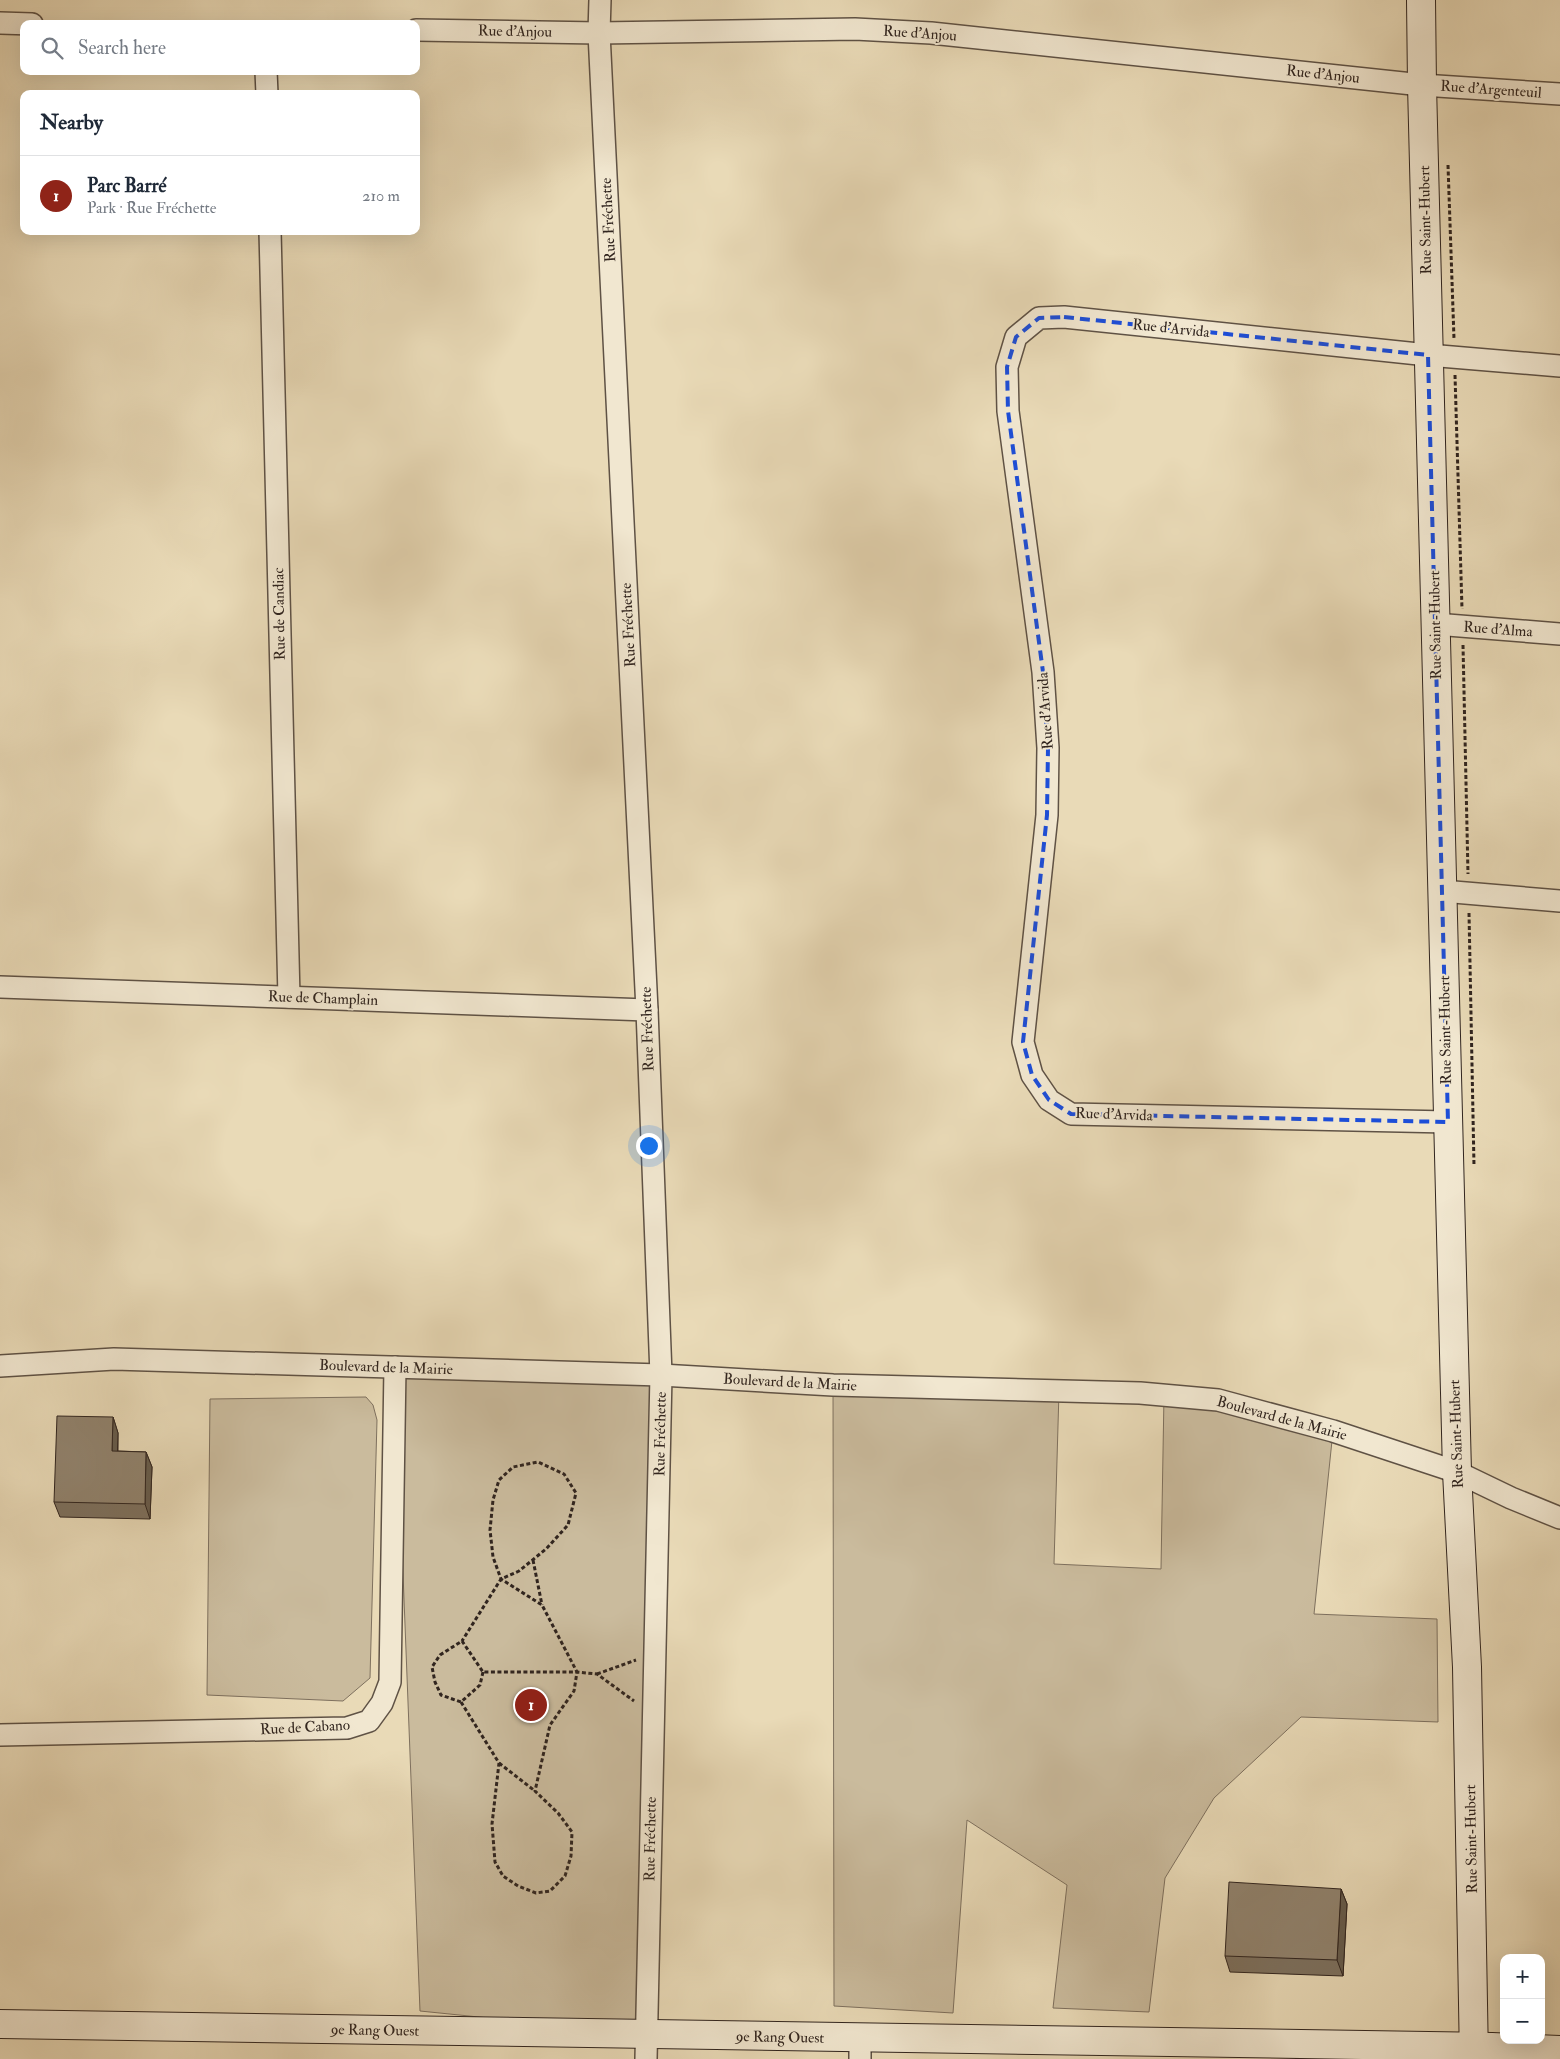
<!DOCTYPE html>
<meta charset="utf-8">
<style>
body{margin:0;font-family:"IM FELL Double Pica",serif;background:#f2f2f3;color:#1f2937}
.controls{position:absolute;right:15px;bottom:15px;display:grid;overflow:hidden;border-radius:10px;box-shadow:0 5px 20px #0002}
.controls button{width:45px;height:45px;display:grid;place-items:center;padding:0;border:0;border-bottom:1px solid #e0e1e3;background:#fff;color:#1f2937;font:25px sans-serif}
.you{position:absolute;left:648px;top:1145px;width:18px;height:18px;margin:-12px;border:4px solid #fff;border-radius:50%;background:#1a73e8;box-shadow:0 0 0 8px #1a73e833}
.badge{display:grid;place-items:center;width:32px;height:32px;border-radius:50%;background:#8f2418;color:#fff;font-size:16px;font-weight:700}
.pin{position:absolute;translate:-50% -50%;border:2px solid #fff;box-shadow:0 1px 5px #0006}
.list{margin:0;padding:0;list-style:none}
h2{display:flex;justify-content:space-between;align-items:center;height:65px;margin:0;padding:0 20px;font-size:21px}
h2 small{font-size:16px;font-weight:400;color:#747a83}
.list li{display:grid;grid-template-columns:32px 1fr auto;gap:15px;align-items:center;box-sizing:border-box;height:80px;padding:0 20px;border-top:1px solid #e0e1e3}
.list b{display:block;font-size:19px;white-space:nowrap}
.list p{margin:0;font-size:16px;white-space:nowrap;color:#747a83}
.list em{font-size:16px;font-style:normal;color:#747a83}
.icon{flex:none;width:28px;height:28px;fill:none;stroke:currentColor;stroke-width:2;stroke-linecap:round;stroke-linejoin:round}
.map{position:relative;flex:none;width:1560px;height:2059px;overflow:hidden}
.search{position:absolute;background:#fff;box-shadow:0 5px 20px #0002;left:20px;top:20px;width:400px;height:55px;display:flex;align-items:center;gap:12px;box-sizing:border-box;padding:0 18px;border-radius:10px;color:#747a83;font-size:19px}
.panel{position:absolute;background:#fff;box-shadow:0 5px 20px #0002;left:20px;top:90px;width:400px;height:145px;border-radius:10px}
.map>svg:first-child{display:block}
</style>
<div class="map">
<svg width="1560" height="2059" viewBox="0 0 1560 2059">
<rect width="100%" height="100%" fill="#e9dab7"/>
<filter id="stains"><feTurbulence type="fractalNoise" baseFrequency=".004" numOctaves="4"/><feColorMatrix values="0 0 0 0 .2 0 0 0 0 .09 0 0 0 0 .02 0 0 0 .5 -.17"/></filter>
<radialGradient id="worn" r=".72"><stop offset=".6" stop-color="#630" stop-opacity="0"/><stop offset="1" stop-color="#630" stop-opacity=".3"/></radialGradient>
<g fill="#cabb9d" stroke="#7e705e">
<polygon points="395,1367 661,1375 645,2034 420,2011"/>
<polygon points="833,1385 1059,1391 1054,1564 1161,1569 1164,1395 1333,1431 1314,1614 1437,1619 1438,1722 1301,1717 1214,1798 1165,1878 1149,2012 1053,2008 1067,1885 967,1820 953,2013 834,2006"/>
<polygon points="366,1397 373,1405 377,1420 370,1678 343,1701 207,1695 210,1399"/>
</g>
<g fill="none" stroke-linecap="round" stroke-linejoin="round">
<defs>
<g id="street">
<polyline points="600,0 599,33 647,1010 661,1375 646,2059"/>
<polyline points="0,23 32,24"/>
<polyline points="416,30 599,33 855,29 931,33 1422,85 1560,94"/>
<polyline points="266,71 267,94"/>
<polyline points="270,231 289,997"/>
<polyline points="1435,624 1560,634"/>
<polyline points="1442,891 1560,901"/>
<polyline points="0,987 647,1010"/>
<polyline points="1448,1122 1071,1114 1049,1100 1032,1075 1023,1042 1047,815 1048,748 1043,672 1008,411 1007,367 1016,337 1039,318 1064,317 1428,355 1560,366"/>
<polyline points="0,1366 114,1359 661,1375 833,1385 1140,1393 1218,1400 1333,1431 1457,1472 1511,1498 1560,1518"/>
<polyline points="0,1735 347,1728 369,1721 382,1703 390,1682 395,1367"/>
<polyline points="860,2038 860,2059"/>
</g>
<g id="secondary">
<polyline points="1421,0 1422,85 1457,1472 1467,1667 1474,2059"/>
<polyline points="0,2024 1492,2047 1560,2050"/>
</g>
</defs>
<use href="#street" stroke="#5f5245" stroke-width="24"/>
<use href="#secondary" stroke="#31251f" stroke-width="30"/>
<g stroke="#31251f" stroke-width="3" stroke-dasharray="4 2.5" stroke-linecap="butt">
<polyline points="1448,165 1454,339"/>
<polyline points="1455,375 1462,609"/>
<polyline points="1463,645 1468,874"/>
<polyline points="1469,913 1474,1166"/>
<polyline points="533,1560 542,1605"/>
<polyline points="483,1672 480,1685 461,1702 441,1695 435,1682 432,1667 440,1655 462,1641 483,1672 577,1672 597,1674 634,1701"/>
<polyline points="597,1674 636,1660"/>
<polyline points="461,1702 499,1763 492,1824 495,1862 503,1876 518,1886 536,1893 550,1891 565,1876 571,1856 572,1832 558,1813 535,1791 550,1725 574,1691 577,1672 542,1605 501,1579 493,1557 490,1530 493,1500 499,1480 513,1467 538,1462 564,1474 576,1493 568,1525 546,1549 519,1571 501,1579 462,1641"/>
<polyline points="499,1763 535,1791"/>
</g>
<use href="#street" stroke="#f1e7d0" stroke-width="21"/>
<use href="#secondary" stroke="#f1e7d0" stroke-width="28"/>
</g>
<g fill="#7d715f" stroke="#31251f">
<polygon points="113,1417 118,1433 118,1451 146,1452 152,1467 150,1519 60,1517 54,1502"/>
<polygon points="1341,1889 1347,1904 1343,1976 1230,1972 1225,1956"/>
</g>
<g fill="#665c4d" stroke="#31251f">
<polygon points="113,1417 118,1433 117,1466 112,1451"/>
<polygon points="146,1452 152,1467 150,1519 145,1504"/>
<polygon points="1341,1889 1347,1904 1343,1976 1337,1960"/>
</g>
<g fill="#91836e" stroke="#31251f">
<polygon points="57,1416 113,1417 112,1451 146,1452 145,1504 54,1502"/>
<polygon points="1229,1882 1341,1889 1337,1960 1225,1956"/>
</g>
<path fill="none" stroke="#1d4ed8" stroke-width="4" stroke-dasharray="10 6" stroke-linejoin="round" d="M1064,317L1428,355L1448,1122L1071,1114L1049,1100L1032,1075L1023,1042L1047,815L1048,748L1043,672L1008,411L1007,367L1016,337L1039,318Z"/>
<g text-anchor="middle" stroke-width="4" stroke-linejoin="round" paint-order="stroke">
<g font-size="15" fill="#31251f" stroke="#f1e7d0">
<text transform="translate(515 31) rotate(1)" y="5">Rue d'Anjou</text>
<text transform="translate(920 33) rotate(4)" y="5">Rue d'Anjou</text>
<text transform="translate(1323 74) rotate(6)" y="5">Rue d'Anjou</text>
<text transform="translate(1491 89) rotate(4)" y="5">Rue d'Argenteuil</text>
<text transform="translate(608 220) rotate(-93)" y="5">Rue Fréchette</text>
<text transform="translate(1425 220) rotate(-91)" y="5">Rue Saint-Hubert</text>
<text transform="translate(1171 328) rotate(6)" y="5">Rue d'Arvida</text>
<text transform="translate(279 614) rotate(-91)" y="5">Rue de Candiac</text>
<text transform="translate(628 625) rotate(-93)" y="5">Rue Fréchette</text>
<text transform="translate(1435 625) rotate(-91)" y="5">Rue Saint-Hubert</text>
<text transform="translate(1498 629) rotate(4)" y="5">Rue d'Alma</text>
<text transform="translate(1045 711) rotate(-94)" y="5">Rue d'Arvida</text>
<text transform="translate(323 998) rotate(2)" y="5">Rue de Champlain</text>
<text transform="translate(647 1029) rotate(-92)" y="5">Rue Fréchette</text>
<text transform="translate(1445 1030) rotate(-91)" y="5">Rue Saint-Hubert</text>
<text transform="translate(1114 1114) rotate(2)" y="5">Rue d'Arvida</text>
<text transform="translate(386 1367) rotate(2)" y="5">Boulevard de la Mairie</text>
<text transform="translate(790 1382) rotate(3)" y="5">Boulevard de la Mairie</text>
<text transform="translate(1282 1418) rotate(15)" y="5">Boulevard de la Mairie</text>
<text transform="translate(660 1434) rotate(-89)" y="5">Rue Fréchette</text>
<text transform="translate(1456 1434) rotate(-92)" y="5">Rue Saint-Hubert</text>
<text transform="translate(305 1727) rotate(-3)" y="5">Rue de Cabano</text>
<text transform="translate(650 1839) rotate(-89)" y="5">Rue Fréchette</text>
<text transform="translate(1471 1839) rotate(-91)" y="5">Rue Saint-Hubert</text>
<text transform="translate(375 2030) rotate(1)" y="5">9e Rang Ouest</text>
<text transform="translate(780 2037) rotate(1)" y="5">9e Rang Ouest</text>
</g>
</g>
<rect width="100%" height="100%" filter="url(#stains)"/>
<rect width="100%" height="100%" fill="url(#worn)"/>
</svg>
<div class="controls">
<button>+</button>
<button>−</button>
</div>
<div class="you"></div>
<div class="pin badge" style="left:531px;top:1705px">1</div>
<div class="search"><svg class="icon" aria-label="search" viewBox="0 0 24 24"><circle cx="10" cy="10" r="6"/><path d="M15 15l6 6"/></svg>Search here</div>
<section class="panel">
<h2>Nearby<small></small></h2>
<ul class="list">
<li><span class="badge">1</span><div><b>Parc Barré</b><p>Park · Rue Fréchette</p></div><em>210 m</em></li>
</ul>
</section>
</div>
